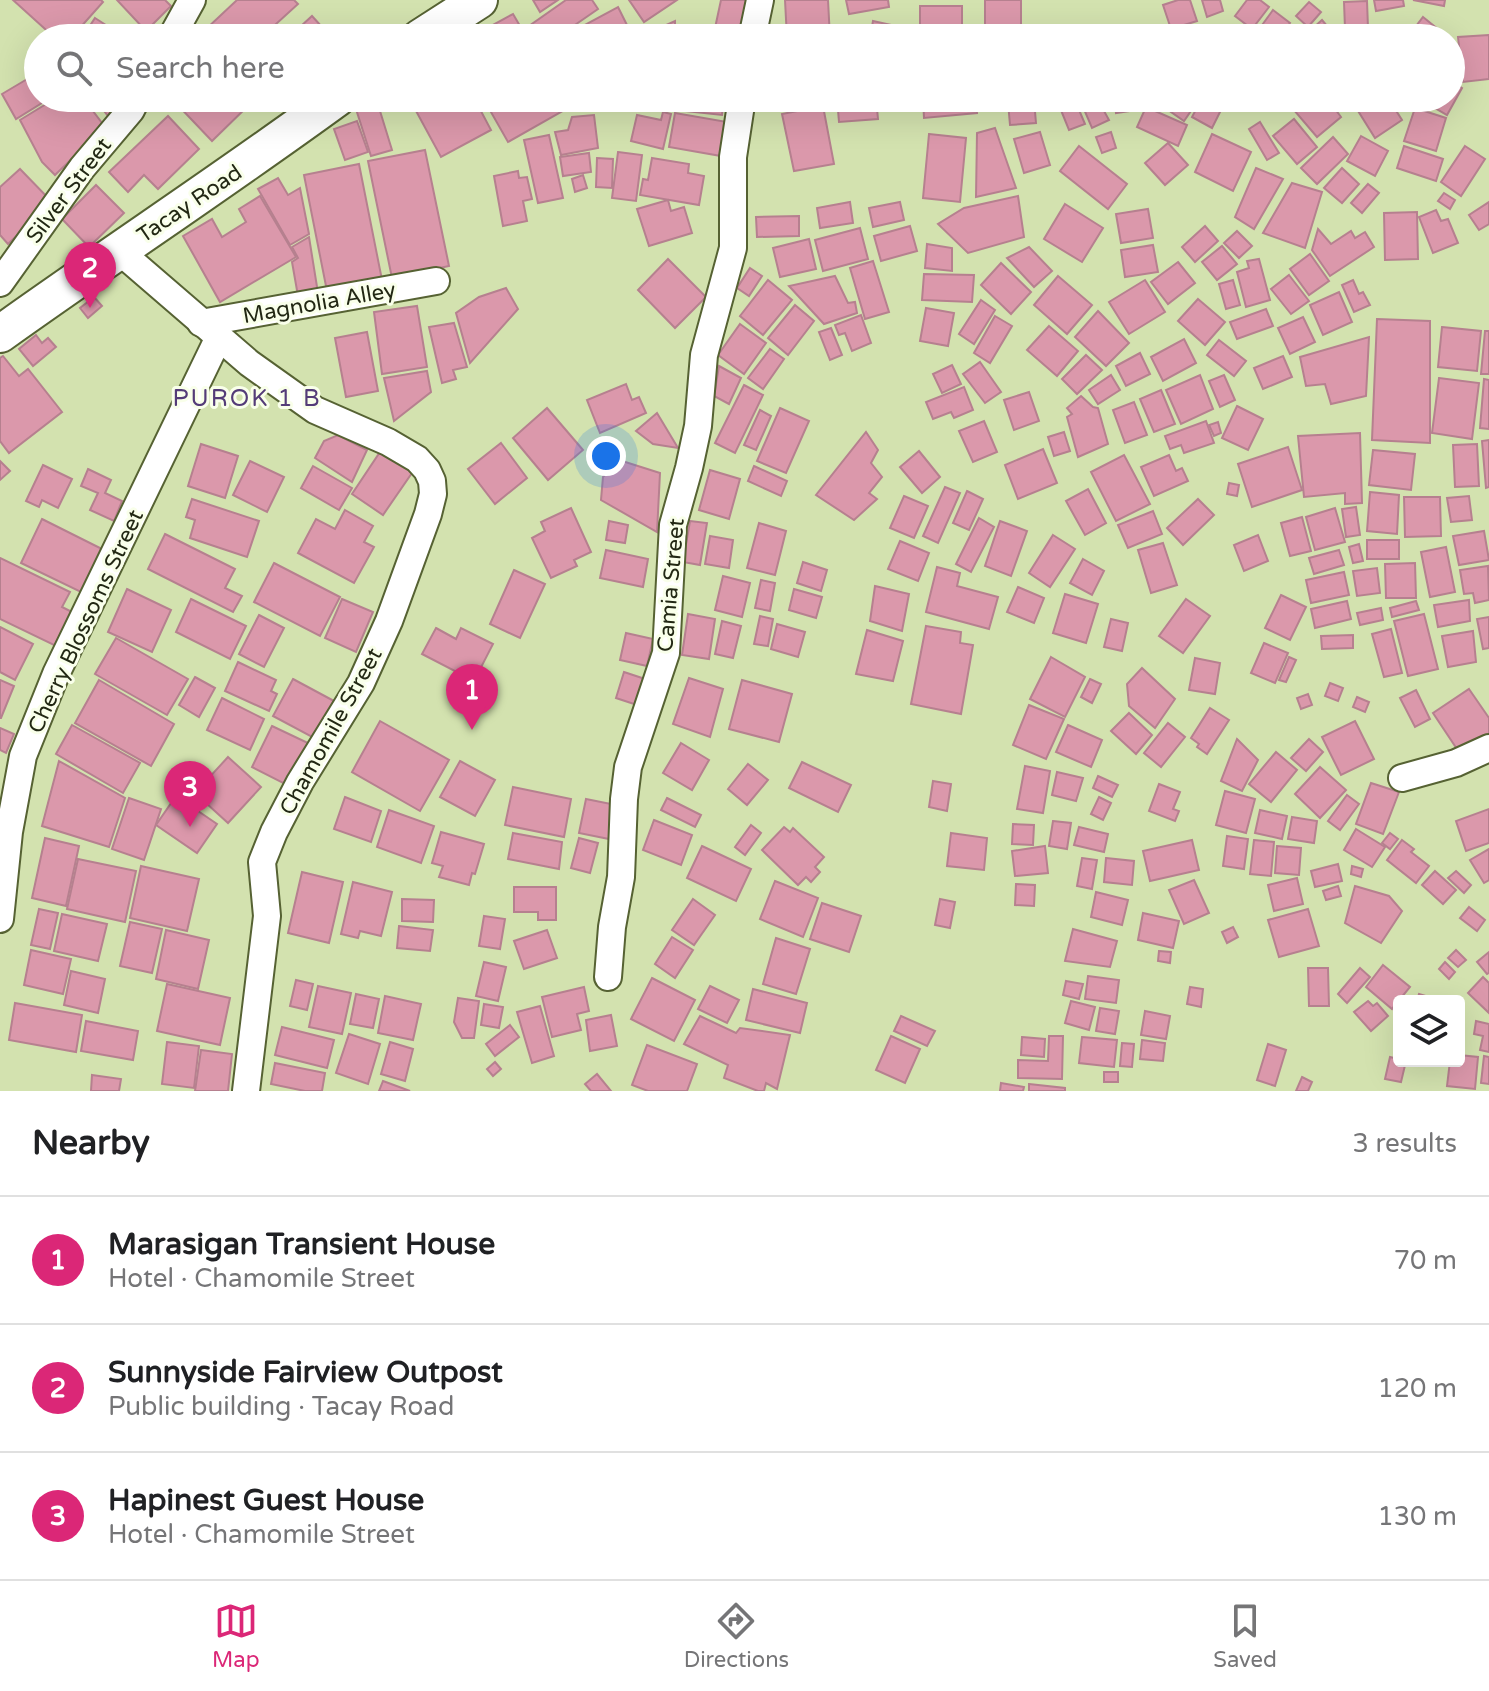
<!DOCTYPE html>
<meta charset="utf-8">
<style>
body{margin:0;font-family:"Varela Round",sans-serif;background:#f2f2f2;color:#202124}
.controls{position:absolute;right:24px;bottom:24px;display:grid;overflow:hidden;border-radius:8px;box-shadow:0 8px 32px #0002}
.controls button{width:72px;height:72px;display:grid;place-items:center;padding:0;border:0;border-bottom:2px solid #e0e0e0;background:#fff;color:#202124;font:40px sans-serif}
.you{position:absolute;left:606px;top:456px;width:28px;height:28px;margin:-20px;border:6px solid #fff;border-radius:50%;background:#1a73e8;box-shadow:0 0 0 12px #1a73e833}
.badge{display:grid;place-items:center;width:52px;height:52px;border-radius:50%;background:#db2777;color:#fff;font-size:26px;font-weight:700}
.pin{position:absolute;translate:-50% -66px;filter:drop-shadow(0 2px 4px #0008)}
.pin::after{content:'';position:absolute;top:42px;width:28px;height:24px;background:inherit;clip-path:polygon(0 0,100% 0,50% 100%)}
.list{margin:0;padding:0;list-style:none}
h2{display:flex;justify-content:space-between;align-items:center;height:104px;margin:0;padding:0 32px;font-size:34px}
h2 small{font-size:26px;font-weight:400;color:#757577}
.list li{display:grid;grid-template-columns:52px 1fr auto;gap:24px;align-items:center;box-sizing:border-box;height:128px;padding:0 32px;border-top:2px solid #e0e0e0}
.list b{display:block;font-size:30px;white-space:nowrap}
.list p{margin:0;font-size:26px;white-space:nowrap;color:#757577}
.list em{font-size:26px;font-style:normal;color:#757577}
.icon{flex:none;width:44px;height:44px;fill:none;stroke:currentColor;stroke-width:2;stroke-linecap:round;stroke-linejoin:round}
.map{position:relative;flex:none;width:1489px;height:1091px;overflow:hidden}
.search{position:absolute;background:#fff;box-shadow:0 8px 32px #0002;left:24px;right:24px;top:24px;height:88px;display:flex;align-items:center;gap:20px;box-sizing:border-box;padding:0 28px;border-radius:44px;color:#757577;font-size:30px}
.sheet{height:488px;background:#fff}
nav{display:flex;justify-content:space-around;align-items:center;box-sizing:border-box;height:112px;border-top:2px solid #e0e0e0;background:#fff;font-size:22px;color:#757577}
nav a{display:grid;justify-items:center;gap:4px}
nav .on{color:#db2777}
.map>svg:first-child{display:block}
</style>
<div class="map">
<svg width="1489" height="1091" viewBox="0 0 1489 1091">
<rect width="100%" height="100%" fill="#d3e2af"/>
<g fill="#db98ab" stroke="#b6808f" stroke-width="2">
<polygon points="13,0 101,0 103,2 71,38 55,38"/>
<polygon points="117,0 165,0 171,6 146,31"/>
<polygon points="237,0 294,0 298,4 276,24 286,34 282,38 213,38 205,30"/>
<polygon points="533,0 558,0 540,12"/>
<polygon points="566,0 592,0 598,9 556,38 538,38 529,26"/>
<polygon points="629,0 677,0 644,22"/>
<polygon points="721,0 752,0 745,36 715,28"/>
<polygon points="785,0 828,0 830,38 787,38"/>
<polygon points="846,0 888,0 889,7 849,14"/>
<rect x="985" y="0" width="36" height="38"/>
<polygon points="1178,0 1190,0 1197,21 1171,29 1163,5"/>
<polygon points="1202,0 1220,0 1223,11 1207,17"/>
<polygon points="1247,0 1260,0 1269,7 1252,29 1235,16"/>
<polygon points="1374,0 1403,0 1404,6 1376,11"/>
<polygon points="1413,0 1445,0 1444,6"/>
<polygon points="1367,1 1368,28 1345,28 1344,2"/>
<polygon points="1309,2 1321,12 1308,27 1296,16"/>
<rect x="920" y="6" width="42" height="32"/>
<polygon points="618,7 632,35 626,38 586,38 579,28"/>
<polygon points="1273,10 1290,23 1279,38 1265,38 1257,32"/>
<polygon points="513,14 527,38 469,38"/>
<polygon points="312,16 332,38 288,38"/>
<polygon points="1423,17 1449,38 1407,38"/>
<polygon points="95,18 126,38 82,38"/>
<polygon points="1322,20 1337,38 1302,38"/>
<polygon points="675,21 675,38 650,38 657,29"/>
<polygon points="873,21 905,28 903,38 870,38"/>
<polygon points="1226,26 1241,38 1216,38"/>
<polygon points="683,28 730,37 730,38 682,38"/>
<polygon points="1489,35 1489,79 1463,82 1458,37"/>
<polygon points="38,61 38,98 50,98 16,119 2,94 34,75 29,66"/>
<polygon points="1451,81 1462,88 1447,115 1418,98 1451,98"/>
<polygon points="56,98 83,98 105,127 55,175 42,162 20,120"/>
<polygon points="94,98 119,98 108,116"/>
<polygon points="171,98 246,98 251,103 212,141"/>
<polygon points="254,98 275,98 264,108"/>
<polygon points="367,98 376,98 392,150 371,156 356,109"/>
<polygon points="409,98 474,98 491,130 441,157"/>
<polygon points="483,98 560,98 566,109 508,142"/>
<polygon points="657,98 724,98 722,115 658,108"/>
<polygon points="837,98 876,98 878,119 839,122"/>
<polygon points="923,98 976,98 977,113 924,118"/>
<polygon points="1056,98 1074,98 1085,124 1069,130"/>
<polygon points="1085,98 1108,98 1112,107 1104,111 1109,120 1092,128 1080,100"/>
<polygon points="1114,98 1135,98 1137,110 1116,113"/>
<polygon points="1151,98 1190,98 1186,103 1193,108 1184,121"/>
<polygon points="1202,98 1227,98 1212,128 1192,117"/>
<polygon points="1307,98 1327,98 1341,117 1317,137 1293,109"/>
<polygon points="1336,98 1356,98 1341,107"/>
<polygon points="1368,98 1388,98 1402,120 1375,138 1355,106"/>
<polygon points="1034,100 1036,123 1010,125 1008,102"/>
<polygon points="823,106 834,164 794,171 782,114"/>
<polygon points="1146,107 1187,125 1178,146 1137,127"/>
<polygon points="1415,108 1446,118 1436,151 1404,141"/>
<polygon points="663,112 671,114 663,149 631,141 637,115 661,120"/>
<polygon points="675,113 727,122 721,156 669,147"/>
<polygon points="594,115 598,148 561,155 555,132 568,130 572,117"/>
<polygon points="168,116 199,149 158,189 144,175 128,192 109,172"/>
<polygon points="1294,119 1317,147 1297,164 1273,136"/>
<polygon points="357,121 368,152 345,160 334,129"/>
<polygon points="1260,122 1279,153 1267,160 1249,129"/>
<polygon points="995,128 1016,188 976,197 977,133"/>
<polygon points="1040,132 1050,165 1024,173 1014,139"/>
<polygon points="1111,132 1116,148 1102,153 1096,137"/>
<polygon points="929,134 966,138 960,202 923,198"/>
<polygon points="1212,134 1251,152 1233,191 1195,172"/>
<polygon points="549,135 563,198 538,203 524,140"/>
<polygon points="1361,136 1388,151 1375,176 1347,161"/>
<polygon points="1333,137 1348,154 1317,184 1301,168"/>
<polygon points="1168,143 1188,165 1165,185 1145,163"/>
<polygon points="1079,146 1127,184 1108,209 1060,171"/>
<polygon points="1404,146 1443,159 1436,181 1397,168"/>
<polygon points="1465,146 1485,159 1461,196 1441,182"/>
<polygon points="425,150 449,266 392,278 368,161"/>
<polygon points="618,152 642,155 636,201 612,198"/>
<polygon points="589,153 591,172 563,176 560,157"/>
<polygon points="597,158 613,159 612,188 596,187"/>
<polygon points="652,158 689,164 688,173 704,176 699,205 640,195 643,179 648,180"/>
<polygon points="359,164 382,280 327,291 304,175"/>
<polygon points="1256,168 1283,179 1254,229 1235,217"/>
<polygon points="1342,168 1359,184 1342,203 1324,188"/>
<polygon points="20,169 52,202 8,244 0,235 0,187"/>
<polygon points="518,171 519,178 527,177 532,199 523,201 527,221 503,226 494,176"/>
<polygon points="583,175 587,188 575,192 572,179"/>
<polygon points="278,178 288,195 300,188 309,234 290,245 258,189"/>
<polygon points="1292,183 1322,192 1305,248 1263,233"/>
<polygon points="1368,184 1379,193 1362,213 1351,203"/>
<polygon points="96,185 124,213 89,247 62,219"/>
<polygon points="1444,193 1455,200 1450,209 1438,201"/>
<polygon points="260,196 296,257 220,302 183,236 212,219 222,237 246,222 239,209"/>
<polygon points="1018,196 1024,237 968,253 938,224 964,208"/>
<polygon points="668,200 671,211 684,207 692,233 649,246 637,209"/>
<polygon points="850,202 853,223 820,228 817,208"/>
<polygon points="900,202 904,220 873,227 869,208"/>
<polygon points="1489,202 1489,224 1479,230 1469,215"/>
<polygon points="1065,204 1103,228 1082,262 1044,239"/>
<polygon points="1148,209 1153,238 1121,243 1116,214"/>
<polygon points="1436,210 1441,221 1448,219 1458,243 1433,253 1419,217"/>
<polygon points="1417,212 1418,259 1385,260 1384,213"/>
<polygon points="799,216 799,236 757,237 756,217"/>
<polygon points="910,226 917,251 881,261 874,236"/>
<polygon points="1205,226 1218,241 1195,262 1182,247"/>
<polygon points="860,228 868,259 823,271 815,240"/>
<polygon points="1318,229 1331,244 1351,231 1355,238 1365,232 1374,247 1330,276 1312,250"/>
<polygon points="1237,231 1252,246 1239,258 1224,243"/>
<polygon points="309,237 318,293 298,296 292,262 298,258 292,247"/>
<polygon points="809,239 816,269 780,277 773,248"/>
<polygon points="927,244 952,248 952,271 925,268"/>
<polygon points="1153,245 1158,272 1125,277 1121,250"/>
<polygon points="1222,246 1237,264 1217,280 1202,262"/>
<polygon points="1029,247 1052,271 1034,287 1007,258"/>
<polygon points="1310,254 1329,281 1309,295 1290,269"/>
<polygon points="668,259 706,297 675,328 638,290"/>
<polygon points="1259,259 1270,300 1246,307 1237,272 1249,268 1247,261"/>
<polygon points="873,261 889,312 865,319 850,268"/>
<polygon points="1178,262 1195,283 1168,304 1151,282"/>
<polygon points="1001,263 1031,292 1011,314 981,285"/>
<polygon points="750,268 762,276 749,296 737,288"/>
<polygon points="924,274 974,275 972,302 922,300"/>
<polygon points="1289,275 1309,301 1291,314 1271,289"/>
<polygon points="835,276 848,303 855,302 857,313 824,324 789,286"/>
<polygon points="1058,276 1092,305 1067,334 1034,305"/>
<polygon points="768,280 792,300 763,335 740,316"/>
<polygon points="1145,280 1165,312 1129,334 1109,302"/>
<polygon points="1233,280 1240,305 1226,309 1219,284"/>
<polygon points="1353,280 1359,294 1363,292 1370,305 1354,312 1342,285"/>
<polygon points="506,288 518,309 470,363 456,313 479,297"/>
<polygon points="1339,292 1352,322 1323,335 1310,305"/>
<polygon points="94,297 102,306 88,318 80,308"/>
<polygon points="1198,299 1225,322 1205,345 1178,321"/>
<polygon points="981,300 995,310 974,344 959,334"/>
<polygon points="795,305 814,321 788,355 768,338"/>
<polygon points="417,306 427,367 382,374 374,312"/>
<polygon points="926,308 954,313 948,346 920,341"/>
<polygon points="1266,309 1273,326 1237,339 1230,322"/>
<polygon points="1098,311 1129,343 1106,366 1075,337"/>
<polygon points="861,315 871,343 852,351 845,333 839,335 835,325"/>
<polygon points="995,316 1012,326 990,363 974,353"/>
<polygon points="1303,317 1315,342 1290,354 1278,328"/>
<polygon points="1377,319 1430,321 1430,443 1372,440"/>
<polygon points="454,323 467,367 453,370 456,379 442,383 429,327"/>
<polygon points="740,324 766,343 744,374 718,355"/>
<polygon points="1049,326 1078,351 1057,376 1027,350"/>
<polygon points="1442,327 1481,331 1477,371 1438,367"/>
<polygon points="831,328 842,355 830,360 819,332"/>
<polygon points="1485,331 1489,331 1489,374 1481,374"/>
<polygon points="367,332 378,391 346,397 335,338"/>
<polygon points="36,335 42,343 48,338 56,347 33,366 19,349"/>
<polygon points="1369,337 1366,396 1331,404 1325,384 1306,386 1300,357"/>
<polygon points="1184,339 1196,363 1163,381 1151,357"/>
<polygon points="1219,340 1246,361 1234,376 1207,355"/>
<polygon points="770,349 784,359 763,389 748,378"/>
<polygon points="1140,353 1150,374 1126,386 1116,366"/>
<polygon points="1086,355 1102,370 1077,394 1062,379"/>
<polygon points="3,356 19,376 28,369 62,412 9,453 0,441 0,358"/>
<polygon points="1283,356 1292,377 1263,389 1254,368"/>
<polygon points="980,362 1001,392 985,403 963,374"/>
<polygon points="952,365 961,384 942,393 933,374"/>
<polygon points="719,366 741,378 729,404 714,396"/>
<polygon points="427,371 431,392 394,421 384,378"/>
<polygon points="1111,375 1120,390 1098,404 1089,390"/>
<polygon points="1200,375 1213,409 1181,424 1166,390"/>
<polygon points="1224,375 1235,400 1220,407 1209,381"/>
<polygon points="1439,378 1479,383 1472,439 1432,433"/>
<polygon points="1484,379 1489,380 1489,429 1480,428"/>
<polygon points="626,384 632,400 639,397 646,413 600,433 587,400"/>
<polygon points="744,385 763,395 735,453 715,443"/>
<polygon points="964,387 973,410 954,418 951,412 933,419 926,402"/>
<polygon points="1161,390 1175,424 1154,432 1140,399"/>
<polygon points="1029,392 1039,421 1014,430 1004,400"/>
<polygon points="1081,396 1093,407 1098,408 1108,444 1078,457 1067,417 1072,414 1067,408"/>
<polygon points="1134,402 1147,435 1125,443 1113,410"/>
<polygon points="1237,406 1263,419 1248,450 1222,438"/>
<polygon points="547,408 583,450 548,480 513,438"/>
<polygon points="780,408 809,421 786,473 757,461"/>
<polygon points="760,410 771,416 756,450 744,445"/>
<polygon points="657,413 678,448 653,444 636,431"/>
<polygon points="984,421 997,452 973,462 959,431"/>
<polygon points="1206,421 1214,443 1184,453 1181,445 1170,449 1165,436"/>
<polygon points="1218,422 1221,433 1214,436 1209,425"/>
<polygon points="866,432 878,450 871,463 882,477 869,493 877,499 854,520 816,495"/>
<polygon points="1064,432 1070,451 1054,456 1048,437"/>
<polygon points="1360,433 1362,503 1345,504 1345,493 1304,497 1298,436"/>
<polygon points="338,435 367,450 352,482 315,458 324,441"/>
<polygon points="1489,440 1489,487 1486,488 1482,441"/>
<polygon points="501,443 527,478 495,504 468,469"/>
<polygon points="201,444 238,456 225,498 188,486"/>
<polygon points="1477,444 1479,486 1455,487 1453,445"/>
<polygon points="1288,447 1302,490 1252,507 1238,464"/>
<polygon points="382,449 414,470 383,515 352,494"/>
<polygon points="1043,449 1057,483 1018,499 1005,465"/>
<polygon points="1373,450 1415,454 1411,490 1369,485"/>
<polygon points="919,451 940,477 922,493 900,467"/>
<polygon points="1124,455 1150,504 1116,521 1091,472"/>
<polygon points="1169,455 1176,471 1182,468 1188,481 1154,496 1141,467"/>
<polygon points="619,460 660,473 657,532 601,500 603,477"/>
<polygon points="0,461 10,471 0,480"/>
<polygon points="250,461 284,477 267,512 233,495"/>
<polygon points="43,465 72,479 58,508 42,500 39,507 26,501"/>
<polygon points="313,466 352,488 339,510 301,488"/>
<polygon points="754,466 787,481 781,496 748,481"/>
<polygon points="88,469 111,480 105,493 122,501 114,521 90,510 98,493 81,486"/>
<polygon points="710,470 740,479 729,519 699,510"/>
<polygon points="1229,483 1239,485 1237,496 1227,494"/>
<polygon points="945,487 960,493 938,543 923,536"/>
<polygon points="1088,489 1106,523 1085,535 1066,501"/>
<polygon points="967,491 983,499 969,530 953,523"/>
<polygon points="1370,492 1399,495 1397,534 1367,531"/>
<polygon points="904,496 928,506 914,538 890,528"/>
<polygon points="1469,496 1472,520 1451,522 1447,498"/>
<polygon points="1404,497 1440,497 1441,536 1405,537"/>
<polygon points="192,499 259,521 247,557 190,538 195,520 186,517"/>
<polygon points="1198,499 1214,515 1183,545 1167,528"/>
<polygon points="1356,507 1360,535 1346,537 1342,509"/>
<polygon points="571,508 591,552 574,560 577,566 551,578 532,538 545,531 541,522"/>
<polygon points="1335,508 1345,542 1315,550 1306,517"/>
<polygon points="345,510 373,526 364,542 374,547 354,583 298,553 316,519 335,529"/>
<polygon points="1153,511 1162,534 1128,548 1118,525"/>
<polygon points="1302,517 1311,551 1290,556 1281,523"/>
<polygon points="979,518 994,527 971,572 956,564"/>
<polygon points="42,519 104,550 83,593 21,563"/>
<polygon points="609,521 628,525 625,543 606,540"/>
<polygon points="690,521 707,523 700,565 683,562"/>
<polygon points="1000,521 1027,531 1011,576 985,566"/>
<polygon points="759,523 786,531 775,575 747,568"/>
<polygon points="1484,531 1489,560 1459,565 1453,536"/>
<polygon points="165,534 235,569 225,588 242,596 233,612 148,569"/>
<polygon points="1053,535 1075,549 1050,587 1029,573"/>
<polygon points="1258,535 1268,561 1244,571 1234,545"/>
<polygon points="710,536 733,540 729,568 705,564"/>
<rect x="1367" y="540" width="32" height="19"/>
<polygon points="900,541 929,553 918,581 888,569"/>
<polygon points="1163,543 1177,585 1151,593 1138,550"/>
<polygon points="1359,544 1363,561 1353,563 1349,547"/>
<polygon points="1446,547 1455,592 1430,597 1421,552"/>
<polygon points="606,550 648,559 643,587 600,578"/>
<polygon points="1339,550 1344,565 1314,574 1309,558"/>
<polygon points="0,558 70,592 62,607 72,612 56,646 0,619"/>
<polygon points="1083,559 1104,571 1092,595 1070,583"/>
<polygon points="803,562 827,570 821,591 797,583"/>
<polygon points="274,563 340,597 320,636 254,602"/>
<polygon points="1415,563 1416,598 1386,598 1385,564"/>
<polygon points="1488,566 1489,600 1475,603 1473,593 1464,594 1460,570"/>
<polygon points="937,567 960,573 957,586 998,597 989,629 926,612"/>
<polygon points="1377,568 1380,593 1357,596 1353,571"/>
<polygon points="514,570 545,584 520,638 490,624"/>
<polygon points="1344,572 1349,595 1311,603 1306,580"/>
<polygon points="723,576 750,583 742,617 715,610"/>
<polygon points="761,580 775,583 770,611 755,608"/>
<polygon points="875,586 909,594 902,631 870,621"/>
<polygon points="1018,587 1044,598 1034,623 1007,612"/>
<polygon points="127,589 171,610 152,652 108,632"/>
<polygon points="794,589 822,597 816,618 789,610"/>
<polygon points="1065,594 1098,604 1086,643 1053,633"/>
<polygon points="1281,595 1306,607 1290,640 1265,628"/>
<polygon points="191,599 246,626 230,659 176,632"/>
<polygon points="342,599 373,612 356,652 325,638"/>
<polygon points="1186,599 1210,616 1183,653 1159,636"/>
<polygon points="1469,600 1470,621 1438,627 1434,605"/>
<polygon points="1347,601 1351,619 1315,628 1311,609"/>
<polygon points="1416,601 1419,610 1392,617 1390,608"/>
<polygon points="1381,608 1383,620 1360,625 1357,613"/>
<polygon points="688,614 715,619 709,659 682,655"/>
<polygon points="1424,614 1438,669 1408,676 1394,621"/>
<polygon points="259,615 284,628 264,667 239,654"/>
<polygon points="760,616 773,619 768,646 754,644"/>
<polygon points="1489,617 1489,648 1483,649 1477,619"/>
<polygon points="1111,619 1128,623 1122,651 1104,647"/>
<polygon points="722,621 741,626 733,658 715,654"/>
<polygon points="777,624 805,632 798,657 771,649"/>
<polygon points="926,626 961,632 960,643 973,645 961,714 911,704"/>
<polygon points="0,627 33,644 15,680 0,672"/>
<polygon points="436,628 456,639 461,628 493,644 474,681 422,654"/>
<polygon points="1391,629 1402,673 1384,677 1372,634"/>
<polygon points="867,630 903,641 893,681 856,674"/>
<polygon points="1473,631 1476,662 1448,667 1442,636"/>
<polygon points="626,633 653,639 647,666 620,660"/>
<polygon points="1353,635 1353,648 1322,649 1321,636"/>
<polygon points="116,638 188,679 167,715 95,674"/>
<polygon points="1264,643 1288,653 1275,683 1251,673"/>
<polygon points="1051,657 1085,677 1065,717 1030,699"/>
<polygon points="1289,657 1296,660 1286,682 1279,680"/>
<polygon points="1195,658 1220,663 1215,694 1189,690"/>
<polygon points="238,662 276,680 271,691 277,694 269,711 225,691"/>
<polygon points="1142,668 1175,699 1155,728 1129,706 1127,684"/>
<polygon points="624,672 645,679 637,705 616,698"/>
<polygon points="195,677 215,688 199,717 179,705"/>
<polygon points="689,678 723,689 710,737 673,724"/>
<polygon points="293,679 334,701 314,738 273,716"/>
<polygon points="1090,679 1101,684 1092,703 1081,697"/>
<polygon points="0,680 14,686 1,718 0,718"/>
<polygon points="99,680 174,724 151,766 75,723"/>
<polygon points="742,680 792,694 779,742 729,729"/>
<polygon points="1330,683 1343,688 1338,701 1325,696"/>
<polygon points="1469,689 1489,718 1489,736 1461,755 1433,713"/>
<polygon points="1416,690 1430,719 1415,727 1400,698"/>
<polygon points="1308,694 1312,705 1301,709 1297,698"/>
<polygon points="1357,697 1369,702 1365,712 1353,707"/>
<polygon points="222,698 264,719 250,750 207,730"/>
<polygon points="1029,705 1064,719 1046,759 1013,745"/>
<polygon points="1210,708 1229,720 1207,754 1197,747 1199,744 1191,738"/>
<polygon points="1129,713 1152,735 1136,754 1111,731"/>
<polygon points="380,721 449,760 420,811 352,772"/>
<polygon points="1355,721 1374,759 1341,775 1322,737"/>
<polygon points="1168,723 1185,737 1161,767 1144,753"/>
<polygon points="72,725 140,763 123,793 56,754"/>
<polygon points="1068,725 1102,740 1091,767 1056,752"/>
<polygon points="272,726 310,744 289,786 252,767"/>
<polygon points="0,728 14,734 6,753 0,750"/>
<polygon points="1237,739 1258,760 1242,791 1221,781"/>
<polygon points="1309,739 1323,752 1306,771 1291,758"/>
<polygon points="681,743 709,760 692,790 663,773"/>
<polygon points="1276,752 1297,770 1271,802 1249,784"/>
<polygon points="228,757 261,787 228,823 195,793"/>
<polygon points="59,761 125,798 109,847 42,826"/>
<polygon points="460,761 495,780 475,816 440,797"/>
<polygon points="802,762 851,785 838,812 789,788"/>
<polygon points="748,764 768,780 747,805 728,789"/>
<polygon points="1025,766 1050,771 1043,813 1017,809"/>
<polygon points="1320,767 1346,790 1320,818 1295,794"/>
<polygon points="1057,772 1083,778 1076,801 1052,795"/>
<polygon points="1098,776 1118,785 1112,797 1093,788"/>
<polygon points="933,781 951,784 947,811 929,807"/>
<polygon points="1371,783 1399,792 1383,834 1356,824"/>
<polygon points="1159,784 1180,792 1173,809 1179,811 1175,821 1149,811"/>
<polygon points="513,787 571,799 564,837 505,825"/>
<polygon points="1225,791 1255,799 1246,833 1216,825"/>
<polygon points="1347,795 1359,804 1340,830 1328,821"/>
<polygon points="176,796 217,824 197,853 156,825"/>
<polygon points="345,797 381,811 371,842 334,829"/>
<polygon points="1099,797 1111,803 1103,820 1091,814"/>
<polygon points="129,798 161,809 144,860 112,849"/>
<polygon points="667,798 701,815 695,827 661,810"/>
<polygon points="586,799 616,805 609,839 579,833"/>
<polygon points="1489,809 1489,843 1466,851 1456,821"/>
<polygon points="389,810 434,826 421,863 377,847"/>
<polygon points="1260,810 1287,816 1282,839 1255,833"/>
<polygon points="1292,817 1317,821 1314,843 1288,839"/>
<polygon points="654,820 692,835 681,865 643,850"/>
<polygon points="1053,821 1071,823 1067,849 1049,846"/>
<polygon points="1013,824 1034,825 1033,845 1012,844"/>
<polygon points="751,825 761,833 745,855 735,847"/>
<polygon points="784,827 790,832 793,828 824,857 815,867 820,872 811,882 806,877 798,885 762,850"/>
<polygon points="1079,827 1108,834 1104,852 1074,845"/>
<polygon points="1356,829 1385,847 1372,867 1344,850"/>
<polygon points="441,832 484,844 475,874 472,873 469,885 439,877 443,866 432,863"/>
<polygon points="513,833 562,842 559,869 508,859"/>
<polygon points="951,833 987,838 984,870 947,866"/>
<polygon points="1390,833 1398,839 1390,849 1382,843"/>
<polygon points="1227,836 1248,839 1244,869 1223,866"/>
<polygon points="45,838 79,846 66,906 32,898"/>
<polygon points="579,838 598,843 590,873 571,868"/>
<polygon points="1192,840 1199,870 1150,881 1143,851"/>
<polygon points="1254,840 1274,842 1271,876 1250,874"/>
<polygon points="1402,840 1414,849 1411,852 1429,866 1416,883 1387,860"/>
<polygon points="702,846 751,869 736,901 687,878"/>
<polygon points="1045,846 1048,873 1015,876 1012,851"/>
<polygon points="1277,846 1301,848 1299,875 1275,873"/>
<polygon points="1489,849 1489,880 1484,883 1470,860"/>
<polygon points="1082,858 1097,860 1092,889 1077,886"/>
<polygon points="1106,858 1134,861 1132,885 1104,882"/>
<polygon points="78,859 136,871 125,922 67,909"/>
<polygon points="1338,864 1342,881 1315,887 1311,871"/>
<polygon points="141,866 199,879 187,931 130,918"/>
<polygon points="1352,866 1363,869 1361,877 1351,874"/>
<polygon points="1435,871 1456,890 1443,904 1422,885"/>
<polygon points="1456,871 1471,885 1464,893 1448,878"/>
<polygon points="302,872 343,882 329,943 288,933"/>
<polygon points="1297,878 1303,904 1274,911 1268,885"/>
<polygon points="1194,880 1209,913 1184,924 1169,890"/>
<polygon points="775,881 818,898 803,937 760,919"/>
<polygon points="353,882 392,892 381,936 360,931 358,938 341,934"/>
<polygon points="1016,884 1035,885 1034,906 1015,905"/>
<polygon points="1338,886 1341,896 1326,900 1323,891"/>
<polygon points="1355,886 1389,896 1402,911 1381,943 1345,923"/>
<polygon points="514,887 556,887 556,920 538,920 538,912 514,912"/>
<polygon points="1096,892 1128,900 1122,925 1091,917"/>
<polygon points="402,899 434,900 433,922 402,921"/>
<polygon points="693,899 715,915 694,945 672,930"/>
<polygon points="940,899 955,902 950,928 935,925"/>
<polygon points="822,903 861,916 849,952 810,939"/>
<polygon points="1469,907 1485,920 1477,931 1460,918"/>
<polygon points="39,909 58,913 50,949 31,945"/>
<polygon points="1308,909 1319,946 1279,957 1268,920"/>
<polygon points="1143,913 1179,921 1173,948 1138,940"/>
<polygon points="62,914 107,924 98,961 54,951"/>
<polygon points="484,916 505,919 500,949 479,946"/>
<polygon points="130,922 162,929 152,973 120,966"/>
<polygon points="399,926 433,930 430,951 397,948"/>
<polygon points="1233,927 1238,937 1227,943 1222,932"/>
<polygon points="1073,929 1117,941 1110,967 1065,961"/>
<polygon points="166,930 209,940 198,989 156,979"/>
<polygon points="547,930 557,958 524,969 514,941"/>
<polygon points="672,937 693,950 675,978 655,964"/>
<polygon points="776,938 810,949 796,994 763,984"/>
<polygon points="31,950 71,959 63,994 24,985"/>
<polygon points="1456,950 1466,960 1458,967 1448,958"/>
<polygon points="1159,951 1171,952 1170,963 1158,961"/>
<polygon points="1489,952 1489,973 1487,974 1477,962"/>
<polygon points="484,962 506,967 498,1001 476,996"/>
<polygon points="1445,962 1455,972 1449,979 1439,969"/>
<polygon points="1383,965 1410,987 1392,1009 1366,987"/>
<polygon points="1308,968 1328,968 1329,1006 1309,1006"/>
<polygon points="1360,968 1370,977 1347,1003 1338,994"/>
<polygon points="71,971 105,979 98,1013 64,1005"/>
<polygon points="1088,976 1119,980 1116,1003 1085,999"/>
<polygon points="1483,977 1489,983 1489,1013 1468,993"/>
<polygon points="652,978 695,1000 674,1041 631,1019"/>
<polygon points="296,980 313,984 307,1010 290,1006"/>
<polygon points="1066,981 1083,984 1079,999 1063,995"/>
<polygon points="167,984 230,998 220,1045 157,1031"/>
<polygon points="318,986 351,993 342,1034 309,1027"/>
<polygon points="710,986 739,1000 727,1023 698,1009"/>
<polygon points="584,987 589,1011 577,1014 581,1030 552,1037 542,997"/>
<polygon points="1190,987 1203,989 1201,1007 1187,1004"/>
<polygon points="753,989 807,1003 800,1033 746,1020"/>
<polygon points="356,994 379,999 373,1028 350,1024"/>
<polygon points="1419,994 1442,1001 1417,1001"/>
<polygon points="385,996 421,1004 413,1040 378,1033"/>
<polygon points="458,998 479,1001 474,1038 462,1038 454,1022"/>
<polygon points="1071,1001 1095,1007 1089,1030 1065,1023"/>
<polygon points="1368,1001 1373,1006 1377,1003 1388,1016 1371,1031 1354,1012"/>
<polygon points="15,1003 82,1015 76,1052 9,1040"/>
<polygon points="484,1004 503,1007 499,1028 481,1025"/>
<polygon points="540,1006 554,1056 532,1063 517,1012"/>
<polygon points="1100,1008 1119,1011 1115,1034 1096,1031"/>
<polygon points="1145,1011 1170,1016 1166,1039 1141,1035"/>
<polygon points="611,1015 617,1046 590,1051 586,1020"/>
<polygon points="700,1016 736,1033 740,1028 790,1035 777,1089 766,1083 764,1091 758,1091 724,1078 728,1065 684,1044"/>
<polygon points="901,1016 935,1031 927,1046 894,1031"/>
<polygon points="86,1021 138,1031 133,1060 81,1051"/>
<polygon points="1476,1021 1489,1024 1489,1052 1480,1050 1483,1036 1474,1034"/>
<polygon points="510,1025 519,1037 495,1056 486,1044"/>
<polygon points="282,1027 334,1040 327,1068 275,1055"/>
<polygon points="349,1034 380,1044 368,1084 336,1073"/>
<polygon points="891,1036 920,1049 905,1083 876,1070"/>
<polygon points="1049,1036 1063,1036 1062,1079 1018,1078 1018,1060 1048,1061"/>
<polygon points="1022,1037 1045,1039 1044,1057 1021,1055"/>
<polygon points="1082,1037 1117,1040 1114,1067 1079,1063"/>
<polygon points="1142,1040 1165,1043 1163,1061 1140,1059"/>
<polygon points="167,1042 199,1046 194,1088 162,1084"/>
<polygon points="390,1042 413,1049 405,1081 381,1074"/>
<polygon points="1122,1043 1134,1044 1132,1067 1120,1066"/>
<polygon points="1268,1044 1286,1050 1275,1086 1257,1080"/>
<polygon points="647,1045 697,1064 687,1091 648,1091 632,1085"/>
<polygon points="201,1050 232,1054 228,1091 195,1091"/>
<polygon points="1459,1055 1478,1057 1475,1089 1447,1086 1450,1061 1459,1061"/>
<polygon points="1484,1056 1489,1057 1489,1084 1481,1083"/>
<polygon points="1390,1057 1406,1061 1401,1082 1385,1079"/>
<polygon points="495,1062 501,1069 493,1076 487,1069"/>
<polygon points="275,1063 325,1073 322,1091 305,1091 271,1084"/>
<rect x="1104" y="1072" width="14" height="10"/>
<polygon points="597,1074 611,1091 591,1091 585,1084"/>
<polygon points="92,1075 121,1079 119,1091 91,1091"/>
<polygon points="1302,1077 1312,1082 1308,1091 1296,1091"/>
<polygon points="383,1081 410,1091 379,1091"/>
<polygon points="1001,1083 1024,1087 1023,1091 1000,1091"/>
<polygon points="1029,1084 1065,1088 1065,1091 1029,1091"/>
</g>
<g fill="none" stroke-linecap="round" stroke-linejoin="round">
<defs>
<g id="minor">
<polyline points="171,38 192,0"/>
<polyline points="752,38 760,0"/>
<polyline points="118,250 249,363 315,410 388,442 417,459 427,470 432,481 433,494 428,514 389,621 361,683 300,782 274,832 262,862 267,916 246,1091"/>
<polyline points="0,283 82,168 131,110 137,98"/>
<polyline points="201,323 436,281"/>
<polyline points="1402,778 1456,763 1489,748"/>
<polyline points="0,919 9,832 23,756 56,674 219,337"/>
<polyline points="608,977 612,927 621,877 624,799 628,767 666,653 673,525 689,468 698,426 704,355 733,248 733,157 742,98"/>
</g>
<g id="secondary">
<polyline points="420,38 479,0"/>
<path d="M0,334C112,254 226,179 337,98"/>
</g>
</defs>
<use href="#minor" stroke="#566233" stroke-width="30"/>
<use href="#secondary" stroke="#566233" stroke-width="40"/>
<use href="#minor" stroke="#fff" stroke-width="26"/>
<use href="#secondary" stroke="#fff" stroke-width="36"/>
</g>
<g text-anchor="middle" stroke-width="6" stroke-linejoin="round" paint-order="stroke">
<g font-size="22" fill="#222814" stroke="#f9ffea">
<text transform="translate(68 190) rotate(-53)" y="8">Silver Street</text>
<text transform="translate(189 203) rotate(-34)" y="8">Tacay Road</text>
<text transform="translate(319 302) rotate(-10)" y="8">Magnolia Alley</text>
<text transform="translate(670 585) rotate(-85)" y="8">Camia Street</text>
<text transform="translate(85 621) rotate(-65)" y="8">Cherry Blossoms Street</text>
<text transform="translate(330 731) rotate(-61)" y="8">Chamomile Street</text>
</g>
<g font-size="24" letter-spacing="2" fill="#543c78" stroke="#f9ffea">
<text x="247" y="406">PUROK 1 B</text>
</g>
</g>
</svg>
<div class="controls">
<button><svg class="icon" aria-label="layers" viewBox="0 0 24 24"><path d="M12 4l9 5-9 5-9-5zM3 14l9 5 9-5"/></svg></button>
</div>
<div class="you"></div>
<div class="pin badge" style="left:472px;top:730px">1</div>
<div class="pin badge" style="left:90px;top:308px">2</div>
<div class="pin badge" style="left:190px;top:827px">3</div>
<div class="search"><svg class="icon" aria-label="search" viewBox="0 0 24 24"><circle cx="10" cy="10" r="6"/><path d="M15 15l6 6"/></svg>Search here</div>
</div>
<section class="sheet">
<h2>Nearby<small>3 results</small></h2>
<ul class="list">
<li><span class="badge">1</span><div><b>Marasigan Transient House</b><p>Hotel · Chamomile Street</p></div><em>70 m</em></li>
<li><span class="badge">2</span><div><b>Sunnyside Fairview Outpost</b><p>Public building · Tacay Road</p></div><em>120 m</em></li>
<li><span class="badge">3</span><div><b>Hapinest Guest House</b><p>Hotel · Chamomile Street</p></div><em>130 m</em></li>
</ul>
</section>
<nav>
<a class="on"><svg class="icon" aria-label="map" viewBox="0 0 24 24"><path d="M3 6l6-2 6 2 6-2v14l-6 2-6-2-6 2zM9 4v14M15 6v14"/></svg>Map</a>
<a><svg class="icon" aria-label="directions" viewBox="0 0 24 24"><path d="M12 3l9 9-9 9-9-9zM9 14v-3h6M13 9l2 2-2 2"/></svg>Directions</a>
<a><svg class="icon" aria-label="saved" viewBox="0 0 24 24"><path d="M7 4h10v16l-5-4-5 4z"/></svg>Saved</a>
</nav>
